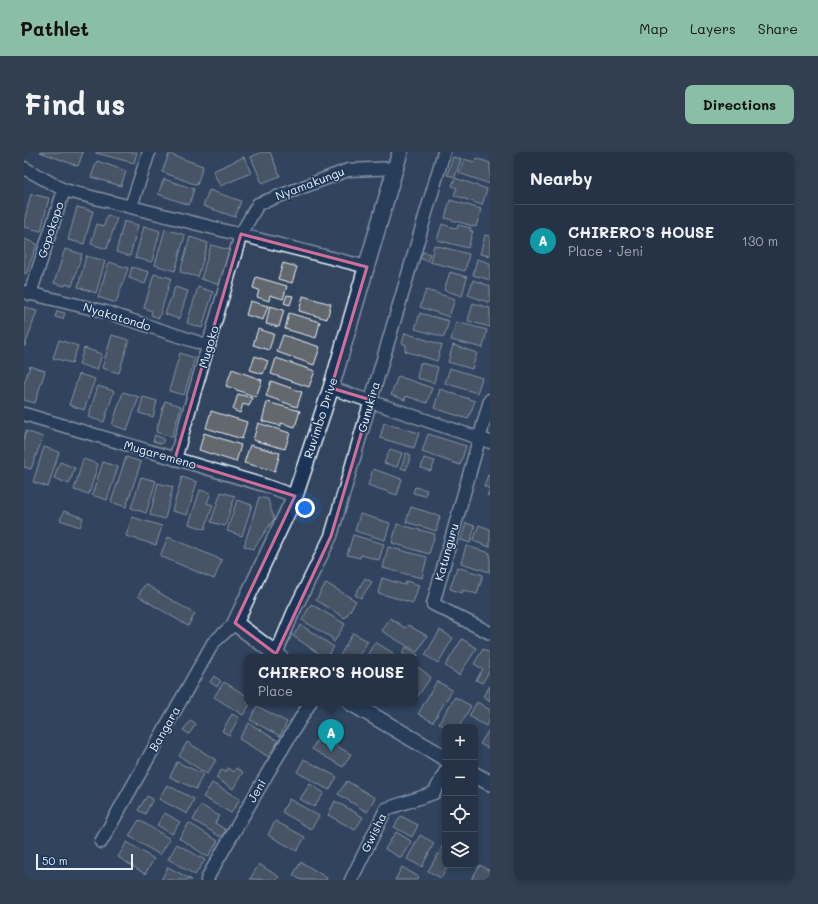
<!DOCTYPE html>
<meta charset="utf-8">
<style>
body{margin:0;font-family:Mali,sans-serif;background:#323f51;color:#f1f3f6}
.controls{position:absolute;right:12px;bottom:12px;display:grid;overflow:hidden;border-radius:8px;box-shadow:0 2px 6px #0003}
.controls button{width:36px;height:36px;display:grid;place-items:center;padding:0;border:0;border-bottom:1px solid #424e5f;background:#263346;color:#f1f3f6;font:20px sans-serif}
.scale{position:absolute;left:12px;bottom:10px;width:97px;box-sizing:border-box;padding-left:4px;border:2px solid #e8f1f8;border-top:0;font-size:11px;line-height:14px;white-space:nowrap;color:#e8f1f8;-webkit-text-stroke:3px #1d3557;paint-order:stroke}
.you{position:absolute;left:281px;top:356px;width:14px;height:14px;margin:-10px;border:3px solid #fff;border-radius:50%;background:#1a73e8;box-shadow:0 0 0 6px #1a73e833}
.badge{display:grid;place-items:center;width:26px;height:26px;border-radius:50%;background:#8abfa5;color:#fff;font-size:13px;font-weight:700}
.pin{position:absolute;translate:-50% -33px;filter:drop-shadow(0 1px 2px #0008)}
.pin::after{content:'';position:absolute;top:21px;width:14px;height:12px;background:inherit;clip-path:polygon(0 0,100% 0,50% 100%)}
.popup{position:absolute;left:220px;top:502px;width:174px;height:52px;box-sizing:border-box;display:grid;place-content:center;border-radius:8px;background:#263346;filter:drop-shadow(0 1px 3px #0005);font-size:13px;white-space:nowrap;color:#a4aab3}
.popup b{font-size:15px;color:#f1f3f6}
.popup::after{content:'';position:absolute;left:50%;top:100%;margin-left:-8px;border:8px solid transparent;border-top-color:#263346}
.list{margin:0;padding:0;list-style:none}
h2{display:flex;justify-content:space-between;align-items:center;height:52px;margin:0;padding:0 16px;font-size:17px}
h2 small{font-size:13px;font-weight:400;color:#a4aab3}
.list li{display:grid;grid-template-columns:26px 1fr auto;gap:12px;align-items:center;box-sizing:border-box;height:72px;padding:0 16px;border-top:1px solid #424e5f}
.list b{display:block;font-size:15px;white-space:nowrap}
.list p{margin:0;font-size:13px;white-space:nowrap;color:#a4aab3}
.list em{font-size:13px;font-style:normal;color:#a4aab3}
.icon{flex:none;width:22px;height:22px;fill:none;stroke:currentColor;stroke-width:2;stroke-linecap:round;stroke-linejoin:round}
.map{position:relative;flex:none;width:466px;height:728px;overflow:hidden;border-radius:8px}
header{display:flex;align-items:center;gap:24px;box-sizing:border-box;height:56px;padding:0 20px;background:#8abfa5;color:#111}
header strong{font-size:19px}
nav{display:flex;gap:22px;margin-inline-start:auto;font-size:14px}
.intro{display:flex;align-items:center;justify-content:space-between;box-sizing:border-box;height:96px;padding:0 24px}
h1{margin:0;font-size:28px}
.button{padding:10px 18px;border-radius:8px;background:#8abfa5;color:#111;font-size:14px;font-weight:700}
main{display:flex;gap:24px;padding:0 24px}
aside{flex:1;background:#263346;border-radius:8px;box-shadow:0 2px 6px #0003}
.map>svg:first-child{display:block}
</style>
<header>
<strong>Pathlet</strong>
<nav><a>Map</a><a>Layers</a><a>Share</a></nav>
</header>
<div class="intro"><h1>Find us</h1><a class="button">Directions</a></div>
<main>
<div class="map">
<svg width="466" height="728" viewBox="0 0 466 728">
<rect width="100%" height="100%" fill="#32445e"/>
<filter id="ink" filterUnits="userSpaceOnUse"><feTurbulence type="fractalNoise" baseFrequency=".025" numOctaves="2"/><feDisplacementMap in="SourceGraphic" scale="8" xChannelSelector="R" yChannelSelector="G"/><feConvolveMatrix kernelMatrix="1 2 1 2 8 2 1 2 1" color-interpolation-filters="sRGB"/></filter>
<g filter="url(#ink)">
<g fill="#62676d" stroke="#e8f1f8">
<polygon points="16,0 59,0 54,14"/>
<polygon points="72,0 113,0 110,11 72,1"/>
<polygon points="238,0 246,0 256,24 238,31 227,5"/>
<polygon points="145,2 179,14 173,33 138,20"/>
<polygon points="220,5 227,21 196,34 189,19"/>
<polygon points="429,5 437,7 431,25 423,23"/>
<polygon points="452,6 466,11 466,32 435,21 440,7 451,10"/>
<polygon points="73,9 102,19 97,34 67,25"/>
<polygon points="431,26 463,37 458,53 430,43 433,36 428,34"/>
<polygon points="140,27 170,37 165,53 134,42"/>
<polygon points="185,38 217,49 211,65 179,54"/>
<polygon points="7,42 25,46 17,79 0,75 0,70"/>
<polygon points="426,48 457,57 452,75 421,66"/>
<polygon points="53,55 69,59 60,92 44,88"/>
<polygon points="83,63 93,66 83,97 67,92 73,72 80,74"/>
<polygon points="100,69 114,73 106,104 92,100"/>
<polygon points="418,72 433,77 434,73 447,76 446,79 449,79 444,96 413,88"/>
<polygon points="120,74 136,79 128,110 111,106"/>
<polygon points="141,77 161,83 151,119 131,113"/>
<polygon points="461,83 466,84 466,104 456,102"/>
<polygon points="166,85 184,91 174,125 156,120"/>
<polygon points="0,87 13,92 2,122 0,121"/>
<polygon points="187,93 206,98 196,133 177,127"/>
<polygon points="410,93 445,102 441,119 406,110"/>
<polygon points="41,97 58,102 48,134 42,132 41,134 30,131"/>
<polygon points="399,100 406,102 403,109 396,106"/>
<polygon points="62,104 81,109 72,141 54,135"/>
<polygon points="453,107 466,111 466,128 449,123"/>
<polygon points="85,110 104,116 92,151 74,145"/>
<polygon points="259,111 273,115 268,131 254,127"/>
<polygon points="108,115 125,120 121,132 105,126"/>
<polygon points="426,120 443,125 438,144 420,138"/>
<polygon points="130,122 147,126 135,166 127,163 128,159 120,156"/>
<polygon points="232,125 263,134 259,147 246,143 245,149 233,145 235,138 229,136"/>
<polygon points="449,128 466,134 466,151 444,143"/>
<polygon points="151,135 164,139 155,167 141,162"/>
<polygon points="174,135 189,140 178,176 163,171"/>
<polygon points="402,138 431,147 425,165 396,155"/>
<polygon points="263,143 269,144 266,153 260,151"/>
<polygon points="279,144 307,152 303,167 275,159"/>
<polygon points="226,149 244,154 239,168 222,163"/>
<polygon points="449,151 466,156 466,175 444,169"/>
<polygon points="246,154 260,158 255,175 242,172"/>
<polygon points="0,155 13,159 1,194 0,194"/>
<polygon points="33,159 41,161 39,167 31,165"/>
<polygon points="265,161 296,170 292,186 261,177"/>
<polygon points="396,161 425,169 420,185 391,177"/>
<polygon points="432,170 463,178 459,196 427,188"/>
<polygon points="234,177 250,182 245,198 229,193"/>
<polygon points="381,181 418,193 413,209 381,199 382,193 378,191"/>
<polygon points="88,183 105,188 95,221 78,216"/>
<polygon points="259,183 296,195 290,213 253,200"/>
<polygon points="35,188 54,194 48,211 29,206"/>
<polygon points="429,193 453,201 448,217 424,210"/>
<polygon points="60,196 78,202 73,218 55,212"/>
<polygon points="156,201 171,206 160,243 145,239"/>
<polygon points="231,204 244,209 239,222 226,218"/>
<polygon points="252,206 291,219 285,235 247,222"/>
<polygon points="396,211 414,215 410,231 393,226"/>
<polygon points="6,214 21,219 11,251 0,248 0,232"/>
<polygon points="426,216 458,226 453,241 421,231"/>
<polygon points="208,217 238,228 232,245 202,234"/>
<polygon points="55,222 71,227 60,258 45,253"/>
<polygon points="374,224 408,236 403,251 382,244 381,248 367,243"/>
<polygon points="247,229 278,240 273,255 242,244"/>
<polygon points="74,234 90,239 80,270 64,265"/>
<polygon points="416,237 451,249 444,267 410,256"/>
<polygon points="99,240 115,245 103,278 88,273"/>
<polygon points="214,242 228,246 225,254 219,252 216,261 209,258"/>
<polygon points="119,245 133,249 129,265 115,261"/>
<polygon points="141,249 157,254 148,285 132,280"/>
<polygon points="243,250 276,259 271,275 257,271 257,274 238,269"/>
<polygon points="187,259 223,270 218,287 182,276"/>
<polygon points="234,271 266,281 261,297 229,288"/>
<polygon points="360,271 395,281 390,296 356,286"/>
<polygon points="2,279 19,285 7,317 0,315 0,286"/>
<polygon points="180,281 217,293 212,310 175,298"/>
<polygon points="404,282 442,294 436,313 398,300"/>
<polygon points="131,283 140,287 138,292 129,289"/>
<polygon points="226,293 256,301 251,319 220,311"/>
<polygon points="20,295 35,300 24,335 9,330"/>
<polygon points="366,297 378,301 373,315 360,311"/>
<polygon points="382,301 387,303 382,318 377,316"/>
<polygon points="102,305 117,310 102,355 87,350"/>
<polygon points="400,306 411,309 407,319 397,316"/>
<polygon points="59,307 74,312 65,342 50,338"/>
<polygon points="36,310 51,316 45,332 30,326"/>
<polygon points="79,310 94,315 83,348 68,343"/>
<polygon points="349,317 378,327 373,343 344,333"/>
<polygon points="464,323 466,324 466,344 463,343 466,337 460,334"/>
<polygon points="117,325 132,329 122,361 107,356"/>
<polygon points="158,325 173,330 163,363 148,359"/>
<polygon points="134,331 149,335 141,367 126,363"/>
<polygon points="391,335 403,338 401,344 389,341"/>
<polygon points="176,338 187,341 183,351 189,353 181,377 165,372"/>
<polygon points="197,340 211,344 201,374 187,370"/>
<polygon points="235,345 244,347 250,367 229,397 220,394"/>
<polygon points="213,348 228,353 218,384 203,379"/>
<polygon points="387,355 416,364 412,379 382,370"/>
<polygon points="40,359 59,366 56,375 36,368"/>
<polygon points="336,362 366,371 361,388 331,379"/>
<polygon points="108,365 138,374 132,393 102,384"/>
<polygon points="442,371 451,374 446,391 437,388"/>
<polygon points="373,372 411,382 405,402 368,391"/>
<polygon points="455,373 466,377 466,395 449,389"/>
<polygon points="329,383 360,392 355,408 337,403 336,406 323,403"/>
<polygon points="144,385 198,408 190,427 136,404"/>
<polygon points="442,394 466,401 466,420 437,411"/>
<polygon points="364,395 403,405 398,426 359,416"/>
<polygon points="433,415 459,423 453,442 439,438 438,441 426,437"/>
<polygon points="341,426 348,430 337,446 331,443"/>
<polygon points="358,426 381,433 382,429 395,433 389,451 354,441"/>
<polygon points="302,431 332,449 321,466 292,448"/>
<polygon points="121,432 171,462 164,474 114,444"/>
<polygon points="287,452 321,472 310,490 308,488 308,486 278,468"/>
<polygon points="366,466 381,476 384,473 403,484 393,500 358,479"/>
<polygon points="277,473 310,495 303,505 300,505 269,484"/>
<polygon points="416,478 429,486 414,511 401,503"/>
<polygon points="329,481 344,489 334,505 315,505"/>
<polygon points="438,487 453,496 435,523 421,514"/>
<polygon points="351,490 369,501 366,505 342,505"/>
<polygon points="382,495 394,503 391,508 391,505 384,505 378,501"/>
<polygon points="459,497 466,501 466,518 458,531 452,528 459,517 450,512"/>
<polygon points="394,515 407,525 391,548 391,519"/>
<polygon points="190,524 197,529 193,535 186,530"/>
<polygon points="413,529 428,538 409,570 394,562"/>
<polygon points="200,530 223,544 223,551 227,551 219,563 190,545"/>
<polygon points="466,534 466,549 459,544"/>
<polygon points="431,545 447,554 435,575 421,575 415,571"/>
<polygon points="453,550 466,558 466,567 462,574 445,564"/>
<polygon points="233,554 263,570 256,584 226,568"/>
<polygon points="208,562 215,566 205,583 198,579"/>
<polygon points="167,568 172,572 165,582 159,578"/>
<polygon points="225,571 254,589 245,605 215,587"/>
<polygon points="466,576 466,597 456,592"/>
<polygon points="295,584 327,602 319,615 288,597"/>
<polygon points="163,590 192,608 183,622 155,604"/>
<polygon points="280,607 313,625 305,638 273,620"/>
<polygon points="153,610 179,622 172,637 146,625"/>
<polygon points="204,616 210,620 212,616 219,620 209,637 192,626 197,618 202,620"/>
<polygon points="323,629 351,646 343,660 314,642"/>
<polygon points="188,631 216,647 207,661 179,645"/>
<polygon points="286,632 300,641 290,655 276,647"/>
<polygon points="143,633 170,647 163,662 135,647"/>
<polygon points="123,644 129,647 121,662 114,658"/>
<polygon points="265,647 295,664 287,677 258,660"/>
<polygon points="311,649 339,665 331,678 304,663"/>
<polygon points="177,653 195,664 191,671 202,678 197,685 169,668"/>
<polygon points="141,661 156,670 148,682 133,673"/>
<polygon points="377,664 394,673 388,685 370,675"/>
<polygon points="115,668 146,687 136,703 105,684"/>
<polygon points="251,669 281,685 273,699 244,683"/>
<polygon points="165,671 194,689 184,705 155,686"/>
<polygon points="372,680 387,689 377,706 361,697"/>
<polygon points="396,683 410,691 398,715 383,707"/>
<polygon points="103,690 130,707 121,722 94,705"/>
<polygon points="421,690 421,713 425,713 417,726 404,719"/>
<polygon points="153,692 181,708 171,723 144,707"/>
<polygon points="277,710 303,726 302,728 277,728 269,723"/>
<polygon points="235,712 255,725 253,728 226,727"/>
<polygon points="456,713 466,719 466,728 447,728"/>
<polygon points="144,715 168,728 137,728"/>
<polygon points="378,715 395,725 393,728 371,728"/>
</g>
<g fill="none" stroke-linecap="round" stroke-linejoin="round">
<defs>
<g id="minor">
<polyline points="0,16 40,38 343,115"/>
<polyline points="107,54 125,0"/>
<polyline points="0,140 82,160 185,194"/>
<polyline points="6,142 40,38"/>
<polyline points="307,236 466,290"/>
<polyline points="466,248 409,452 466,481"/>
<polyline points="0,262 240,333 271,344"/>
<polyline points="151,307 217,82 234,52 324,18 373,16"/>
<polyline points="252,502 269,461 307,384 420,0"/>
<polyline points="77,690 189,491 211,471"/>
<polyline points="183,728 185,723 246,617 286,551"/>
<polyline points="327,728 362,657 410,641 421,620"/>
</g>
<g id="tertiary">
<polyline points="256,505 211,471 271,344 307,236 376,0"/>
<polyline points="327,551 421,606"/>
<polyline points="451,623 466,631"/>
</g>
</defs>
<use href="#minor" stroke="#e8f1f8" stroke-width="15"/>
<use href="#tertiary" stroke="#e8f1f8" stroke-width="18"/>
<use href="#minor" stroke="#1d3557" stroke-width="12"/>
<use href="#tertiary" stroke="#1d3557" stroke-width="15"/>
</g>
</g>
<path d="M0 0H466V728H0ZM217,82L343,115L307,236L347,248L307,384L252,502L211,471L271,344L151,307Z" fill="#32445e" fill-opacity=".55" fill-rule="evenodd"/>
<path fill="none" stroke="#d16f9a" stroke-width="3" stroke-linejoin="round" d="M217,82L343,115L307,236L347,248L307,384L252,502L211,471L271,344L151,307Z"/>
<g text-anchor="middle" stroke-width="3" stroke-linejoin="round" paint-order="stroke">
<g font-size="12" fill="#e8f1f8" stroke="#1d3557">
<text transform="translate(286 32) rotate(-21)" y="4">Nyamakungu</text>
<text transform="translate(27 78) rotate(-72)" y="4">Gopokopo</text>
<text transform="translate(93 165) rotate(17)" y="4">Nyakatondo</text>
<text transform="translate(185 195) rotate(-74)" y="4">Mugoko</text>
<text transform="translate(345 255) rotate(-74)" y="4">Gunukira</text>
<text transform="translate(297 266) rotate(-72)" y="4">Ruvimbo Drive</text>
<text transform="translate(136 303) rotate(16)" y="4">Mugaremeno</text>
<text transform="translate(423 400) rotate(-74)" y="4">Katunguru</text>
<text transform="translate(141 577) rotate(-60)" y="4">Bangara</text>
<text transform="translate(233 639) rotate(-60)" y="4">Jeni</text>
<text transform="translate(350 681) rotate(-64)" y="4">Gwisha</text>
</g>
</g>
</svg>
<div class="controls">
<button>+</button>
<button>−</button>
<button><svg class="icon" aria-label="locate" viewBox="0 0 24 24"><circle cx="12" cy="12" r="6"/><path d="M12 2v4M12 18v4M2 12h4M18 12h4"/></svg></button>
<button><svg class="icon" aria-label="layers" viewBox="0 0 24 24"><path d="M12 4l9 5-9 5-9-5zM3 14l9 5 9-5"/></svg></button>
</div>
<div class="scale">50 m</div>
<div class="you"></div>
<div class="pin badge" style="left:307px;top:600px;background:#0f9aa8">A</div>
<div class="popup"><b>CHIRERO'S HOUSE</b>Place</div>
</div>
<aside>
<h2>Nearby<small></small></h2>
<ul class="list">
<li><span class="badge" style="background:#0f9aa8">A</span><div><b>CHIRERO'S HOUSE</b><p>Place · Jeni</p></div><em>130 m</em></li>
</ul>
</aside>
</main>
